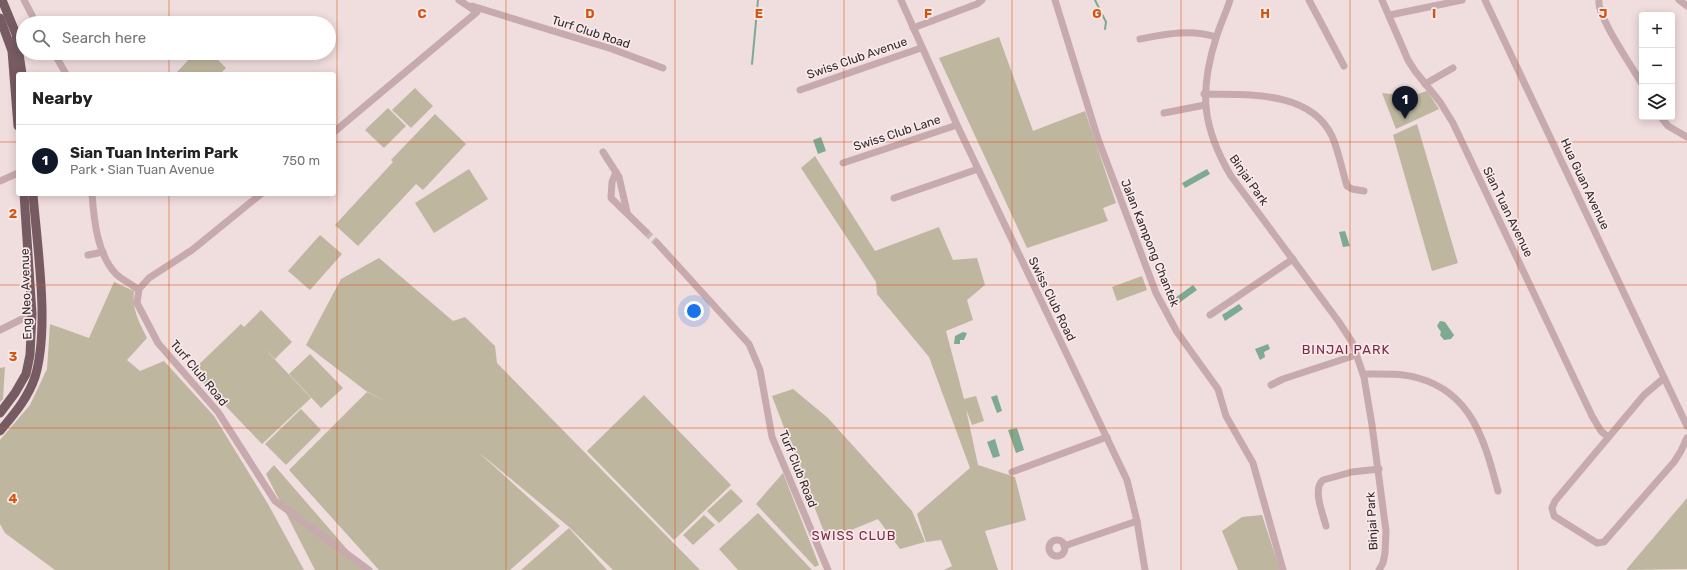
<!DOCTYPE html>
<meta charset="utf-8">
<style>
body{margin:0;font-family:Rubik,sans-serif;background:#f6f6f6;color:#222}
.controls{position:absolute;right:12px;top:12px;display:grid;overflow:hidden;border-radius:4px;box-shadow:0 2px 10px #0003}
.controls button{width:36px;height:36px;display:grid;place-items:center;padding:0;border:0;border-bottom:1px solid #e0e0e0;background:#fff;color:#222;font:20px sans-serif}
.you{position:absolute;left:694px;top:311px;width:14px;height:14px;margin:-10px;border:3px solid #fff;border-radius:50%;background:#1a73e8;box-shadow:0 0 0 6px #1a73e833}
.badge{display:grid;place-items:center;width:26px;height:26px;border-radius:50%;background:#111827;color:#fff;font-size:13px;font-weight:700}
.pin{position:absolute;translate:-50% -33px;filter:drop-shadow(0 1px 2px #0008)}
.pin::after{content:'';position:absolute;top:21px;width:14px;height:12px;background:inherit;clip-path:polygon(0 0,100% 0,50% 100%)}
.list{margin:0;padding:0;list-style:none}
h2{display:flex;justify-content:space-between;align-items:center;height:52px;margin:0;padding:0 16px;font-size:17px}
h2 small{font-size:13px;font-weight:400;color:#767676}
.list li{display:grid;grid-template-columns:26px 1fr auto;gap:12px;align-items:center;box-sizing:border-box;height:72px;padding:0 16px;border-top:1px solid #e0e0e0}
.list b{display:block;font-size:15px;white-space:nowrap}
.list p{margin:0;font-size:13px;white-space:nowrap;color:#767676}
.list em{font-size:13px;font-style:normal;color:#767676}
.icon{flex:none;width:22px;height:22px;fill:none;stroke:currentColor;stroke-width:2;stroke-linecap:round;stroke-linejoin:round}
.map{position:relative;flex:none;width:1687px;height:570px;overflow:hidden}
.search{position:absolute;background:#fff;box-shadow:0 2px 10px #0003;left:16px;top:16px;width:320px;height:44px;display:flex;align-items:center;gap:10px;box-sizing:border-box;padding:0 14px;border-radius:22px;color:#767676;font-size:15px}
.panel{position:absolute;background:#fff;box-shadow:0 2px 10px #0003;left:16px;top:72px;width:320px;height:124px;border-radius:4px}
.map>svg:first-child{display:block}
</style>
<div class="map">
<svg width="1687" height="570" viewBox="0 0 1687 570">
<rect width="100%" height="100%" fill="#f0ddde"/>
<g fill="#beb69e">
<polygon points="999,37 1033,131 1085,111 1116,203 1103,208 1108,221 1027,248 939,58"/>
<polygon points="195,53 211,53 226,68 220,74 175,74"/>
<polygon points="415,88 433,106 411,128 392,110"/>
<polygon points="1427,91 1439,109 1396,129 1382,93 1411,96"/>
<polygon points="388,108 406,126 384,148 365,130"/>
<polygon points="435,114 466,144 423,190 416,184 358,246 335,225 393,162 391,160"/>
<polygon points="1417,124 1458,263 1432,271 1393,135"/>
<polygon points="815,156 875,251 939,227 953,260 977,258 985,285 967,300 973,320 946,331 964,399 976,396 984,421 972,425 966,409 978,465 1015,477 1026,520 985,531 998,570 944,570 952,566 941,540 926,542 917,514 970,468 929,357 877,294 876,282 801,168"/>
<polygon points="469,169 488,199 434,233 415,203"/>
<polygon points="320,235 342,254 310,290 288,271"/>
<polygon points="379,258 453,321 465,317 495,346 497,363 700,570 613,570 569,527 477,451 560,526 510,570 379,570 289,470 367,392 391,404 366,391 306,345 341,279"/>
<polygon points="1142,276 1147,290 1117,301 1112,287"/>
<path d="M114,282L134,291C132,311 139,321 147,338L127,360L140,371L164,361L214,416L268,504L304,570H55L5,533L0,524V440L30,405L47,369L50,324L89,338Z"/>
<polygon points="261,310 292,342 275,359 263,347 311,398 262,444 192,371 241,324 244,327"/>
<polygon points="310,354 343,388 321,408 289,374"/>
<polygon points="5,367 3,399 0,402 0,368"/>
<polygon points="793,389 828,418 912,511 925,542 900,549 878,519 827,540 772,396"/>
<polygon points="644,395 731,485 674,540 587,451"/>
<polygon points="301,409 321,430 286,465 265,444"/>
<polygon points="274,465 365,570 315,570 266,474"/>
<polygon points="783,473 819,565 815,567 756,504"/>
<polygon points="731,489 743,501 719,523 707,511"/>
<polygon points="1687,498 1687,569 1626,570"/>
<polygon points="758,513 812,570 738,570 719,549"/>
<polygon points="704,515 715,525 693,545 683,535"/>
<polygon points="1262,515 1280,570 1238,570 1222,531 1242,517"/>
<polygon points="569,528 607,570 521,570"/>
</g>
<g fill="#7eaa92">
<polygon points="821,137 826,151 818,154 813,140"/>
<polygon points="1207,169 1210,174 1185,188 1182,183"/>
<polygon points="1345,231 1350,246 1343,247 1339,232"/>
<polygon points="1193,285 1197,290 1179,303 1175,298"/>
<polygon points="1239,304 1243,309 1225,321 1222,315"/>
<polygon points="1440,321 1445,322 1454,335 1451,339 1444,340 1440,335 1441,332 1437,326"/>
<polygon points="963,332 967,333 964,340 960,340 960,344 954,344 955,336"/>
<polygon points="1268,344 1270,349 1264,352 1265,357 1260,360 1255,349"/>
<polygon points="997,395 1002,411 997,413 991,397"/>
<polygon points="1017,428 1024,450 1016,453 1008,430"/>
<polygon points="995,439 1000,456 993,458 987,442"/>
</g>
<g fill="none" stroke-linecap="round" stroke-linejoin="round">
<g stroke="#7eaa92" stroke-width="2">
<polyline points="1095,0 1106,22 1105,29"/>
<polyline points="752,64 758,0"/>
</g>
<polyline stroke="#cbb9ba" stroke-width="7" stroke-dasharray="7 3.5" stroke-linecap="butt" points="646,232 657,243"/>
<g stroke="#c7aaae" stroke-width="7">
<polyline points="24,0 36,23"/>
<polyline points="901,0 957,125 1127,480 1137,521 1145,570"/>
<polyline points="1055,0 1098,139 1156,293 1177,332 1218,389 1226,416 1253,463 1283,570"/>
<path d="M1230,0C1226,13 1220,25 1216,38C1199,92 1202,127 1231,176L1339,322L1352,342L1364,377L1372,425L1386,531L1385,553L1383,563L1379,570"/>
<polyline points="1309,0 1344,66"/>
<polyline points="1382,0 1408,60 1415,71 1440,102 1453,123 1592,416 1601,431 1608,437"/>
<polyline points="1485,0 1687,426"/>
<path d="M1599,0C1596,15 1633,68 1642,84"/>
<polyline points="1679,0 1687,6"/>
<polyline points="472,6 612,49 663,68"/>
<polyline points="1390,15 1462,0"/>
<polyline points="913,28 977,4 982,0"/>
<path d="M1140,39C1166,34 1190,29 1216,37"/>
<polyline points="54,53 66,74"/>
<polyline points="1425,84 1453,68"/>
<polyline points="800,90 921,48"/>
<path d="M1204,94C1247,95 1310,90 1332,136C1339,152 1342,170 1347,186L1352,189L1364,191"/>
<polyline points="1164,113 1205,105"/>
<polyline points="1661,117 1668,126 1687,137"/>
<polyline points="334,132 477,12 459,0"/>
<polyline points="603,152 619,177 627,212"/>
<polyline points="843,163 957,125"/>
<polyline points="616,172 612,182 611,198 646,232"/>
<polyline points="0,181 18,173"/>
<path d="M92,194C94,220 97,254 116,274C121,279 130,283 136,288"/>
<polyline points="261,194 192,250 149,278 139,289 137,303 158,343 218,412 275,501 369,570"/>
<polyline points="894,198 978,169"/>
<polyline points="657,243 749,344 760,370 772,437 828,570"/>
<polyline points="88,255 103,252"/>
<polyline points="1210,315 1293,259"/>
<polyline points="0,330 32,314"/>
<path d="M1363,374C1381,374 1401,373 1418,378C1473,393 1485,443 1498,491"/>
<polyline points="1664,378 1644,395 1555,501 1552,508 1554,516 1597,543 1604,542 1674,462 1681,451 1687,438"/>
<polyline points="1271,385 1283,379 1356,355"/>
<polyline points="1012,472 1107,437"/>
<path d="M1326,526C1323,514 1312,489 1323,480L1352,472L1379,469"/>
<circle cx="1057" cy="548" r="8"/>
<polyline points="1064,546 1137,521"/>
</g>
<g stroke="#765b62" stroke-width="9">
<polyline points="2,0 16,34 22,74"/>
<polyline points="0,18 12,51 18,126"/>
<polyline points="0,413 15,393 26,374 30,355 32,314 24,194"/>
<path d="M0,431C14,414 28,398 35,377C50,328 37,246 33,194"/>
</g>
</g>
<path fill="none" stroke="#d6540f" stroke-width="1" stroke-opacity="0.55" d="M169,0V23M337,0V570M506,0V570M675,0V570M844,0V570M1012,0V570M1181,0V570M1350,0V570M1518,0V570M169,53V74M0,142H18M334,142H1687M169,194V570M0,285H1687M0,428H1687"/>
<g text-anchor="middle" stroke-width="3.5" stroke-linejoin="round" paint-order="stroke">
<g font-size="12" fill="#35292c" stroke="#f8e9ea">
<text transform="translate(591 32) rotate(18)" y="4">Turf Club Road</text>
<text transform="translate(857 58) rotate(-19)" y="4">Swiss Club Avenue</text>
<text transform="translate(897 133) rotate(-18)" y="4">Swiss Club Lane</text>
<text transform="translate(1249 180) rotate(55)" y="4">Binjai Park</text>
<text transform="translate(1585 184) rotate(65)" y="4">Hua Guan Avenue</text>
<text transform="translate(1508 212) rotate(64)" y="4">Sian Tuan Avenue</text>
<text transform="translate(1150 243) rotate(68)" y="4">Jalan Kampong Chantek</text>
<text transform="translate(26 294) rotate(-92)" y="4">Eng Neo Avenue</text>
<text transform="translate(1052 299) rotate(64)" y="4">Swiss Club Road</text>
<text transform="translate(199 373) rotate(50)" y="4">Turf Club Road</text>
<text transform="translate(798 469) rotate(68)" y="4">Turf Club Road</text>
<text transform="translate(1372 521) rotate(-93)" y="4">Binjai Park</text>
</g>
<g font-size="13" letter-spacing="1" fill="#7d2946" stroke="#f8e9ea">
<text x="1346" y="354">BINJAI PARK</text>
<text x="854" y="540">SWISS CLUB</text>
</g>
</g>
<g font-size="13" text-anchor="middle" font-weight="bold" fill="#d6540f" stroke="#f8e9ea" stroke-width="3.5" stroke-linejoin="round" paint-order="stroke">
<text x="422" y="18">C</text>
<text x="590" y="18">D</text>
<text x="759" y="18">E</text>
<text x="928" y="18">F</text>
<text x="1097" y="18">G</text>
<text x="1265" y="18">H</text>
<text x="1434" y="18">I</text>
<text x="1603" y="18">J</text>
<text x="13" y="218">2</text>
<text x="13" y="361">3</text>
<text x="13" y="503">4</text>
</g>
</svg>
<div class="controls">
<button>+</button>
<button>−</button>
<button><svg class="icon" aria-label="layers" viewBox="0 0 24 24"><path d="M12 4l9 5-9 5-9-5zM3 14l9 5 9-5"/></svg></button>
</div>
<div class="you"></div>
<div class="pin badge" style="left:1405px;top:119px">1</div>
<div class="search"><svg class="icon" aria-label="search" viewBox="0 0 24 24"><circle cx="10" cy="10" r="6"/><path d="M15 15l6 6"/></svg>Search here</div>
<section class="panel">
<h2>Nearby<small></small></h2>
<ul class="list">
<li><span class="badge">1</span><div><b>Sian Tuan Interim Park</b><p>Park · Sian Tuan Avenue</p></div><em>750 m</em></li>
</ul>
</section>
</div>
